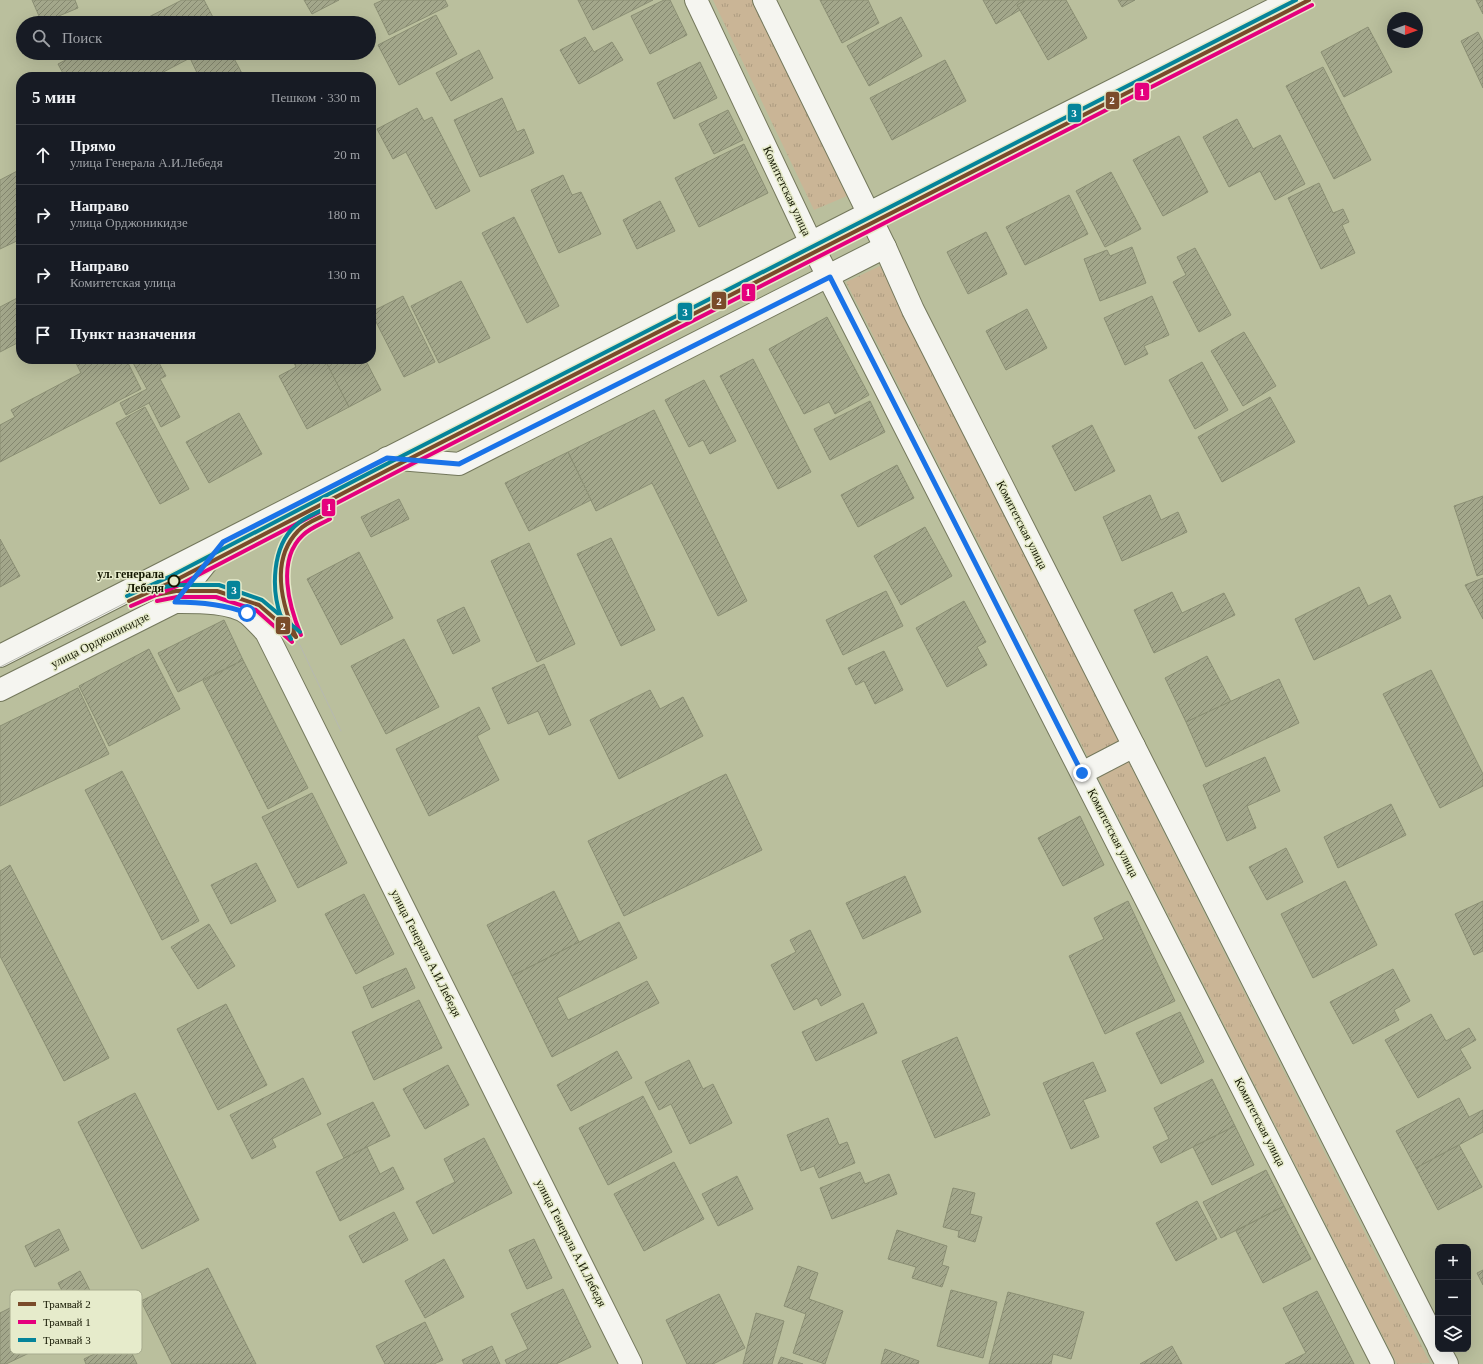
<!DOCTYPE html>
<html lang="ru">
<meta charset="utf-8">
<style>
body{margin:0;font-family:"Times New Roman",serif;background:#20242c;color:#f1f3f6}
.controls{position:absolute;right:12px;bottom:12px;display:grid;overflow:hidden;border-radius:8px;box-shadow:0 4px 16px #0002}
.controls button{width:36px;height:36px;display:grid;place-items:center;padding:0;border:0;border-bottom:1px solid #363941;background:#171b24;color:#f1f3f6;font:20px sans-serif}
.compass{position:absolute;left:1387px;top:12px;width:36px;height:36px;border-radius:50%;background:#171b24;box-shadow:0 4px 16px #0002;rotate:91deg}
.stop{position:absolute;width:12px;height:12px;margin:-9px;border:3px solid #1a73e8;border-radius:50%;background:#fff}
.stop.end{background:#1a73e8;border-color:#fff;box-shadow:0 1px 4px #0008}
.list{margin:0;padding:0;list-style:none}
h2{display:flex;justify-content:space-between;align-items:center;height:52px;margin:0;padding:0 16px;font-size:17px}
h2 small{font-size:13px;font-weight:400;color:#9ea1a6}
.list li{display:grid;grid-template-columns:26px 1fr auto;gap:12px;align-items:center;box-sizing:border-box;height:60px;padding:0 16px;border-top:1px solid #363941}
.list b{display:block;font-size:15px;white-space:nowrap}
.list p{margin:0;font-size:13px;white-space:nowrap;color:#9ea1a6}
.list em{font-size:13px;font-style:normal;color:#9ea1a6}
.icon{flex:none;width:22px;height:22px;fill:none;stroke:currentColor;stroke-width:2;stroke-linecap:round;stroke-linejoin:round}
.map{position:relative;flex:none;width:1483px;height:1364px;overflow:hidden}
.search{position:absolute;background:#171b24;box-shadow:0 4px 16px #0002;left:16px;top:16px;width:360px;height:44px;display:flex;align-items:center;gap:10px;box-sizing:border-box;padding:0 14px;border-radius:22px;color:#9ea1a6;font-size:15px}
.panel{position:absolute;background:#171b24;box-shadow:0 4px 16px #0002;left:16px;top:72px;width:360px;height:292px;border-radius:16px}
.map>svg:first-child{display:block}
</style>
<div class="map">
<svg width="1483" height="1364" viewBox="0 0 1483 1364">
<defs>
<pattern id="park-tufts" width="24" height="20" patternUnits="userSpaceOnUse"><rect width="24" height="20" fill="#cab596"/><path d="M3 7l-1-3M5 7V3M7 7l1-3M15 17l-1-3M17 17v-4M19 17l1-3" fill="none" stroke="#ad9b80"/></pattern>
<pattern id="building-hatch" width="6" height="6" patternUnits="userSpaceOnUse"><rect width="6" height="6" fill="#a3a78b"/><path d="M-1 1l2-2M0 6l6-6M5 7l2-2" fill="none" stroke="#84876f"/></pattern>
</defs>
<rect width="100%" height="100%" fill="#babf9d"/>
<g fill="url(#park-tufts)">
<polygon points="713,0 752,0 847,196 814,210"/>
<polygon points="880,266 1430,1363 1397,1364 846,282"/>
</g>
<g fill="url(#building-hatch)" stroke="#8b8f74">
<polygon points="32,0 75,0 78,8 42,23"/>
<polygon points="182,0 204,0 216,23 137,23"/>
<polygon points="304,0 339,0 312,14"/>
<polygon points="383,0 445,0 448,6 389,35 374,4"/>
<polygon points="578,0 653,0 593,30"/>
<polygon points="664,0 670,0 687,35 650,54 631,16"/>
<polygon points="820,0 868,0 879,23 842,43"/>
<polygon points="983,0 1024,0 1024,1 1017,5 1020,10 996,24"/>
<polygon points="1026,0 1066,0 1087,38 1048,60 1017,5"/>
<polygon points="1118,0 1135,0 1122,7"/>
<polygon points="1476,0 1483,0 1483,14"/>
<polygon points="436,15 457,54 399,85 378,45"/>
<polygon points="901,17 922,56 869,86 847,46"/>
<polygon points="1368,27 1392,72 1344,97 1321,52"/>
<polygon points="1478,32 1483,42 1483,88 1461,41"/>
<polygon points="585,37 594,52 612,42 623,60 579,84 560,50"/>
<polygon points="479,50 493,78 451,101 436,73"/>
<polygon points="79,53 231,53 244,77 199,77 190,58 154,77 65,77 58,64"/>
<polygon points="945,60 966,101 892,140 870,98"/>
<polygon points="700,62 717,98 674,119 657,83"/>
<polygon points="1323,67 1371,160 1334,179 1286,86"/>
<polygon points="502,98 517,132 524,129 534,153 480,177 454,120"/>
<polygon points="417,108 424,121 432,117 470,191 436,209 406,152 393,159 377,129"/>
<polygon points="728,110 743,140 714,154 699,124"/>
<polygon points="1237,119 1253,149 1280,135 1305,184 1275,200 1260,171 1229,187 1203,137"/>
<polygon points="1179,136 1208,192 1163,216 1133,160"/>
<polygon points="744,144 768,193 699,227 675,178"/>
<polygon points="21,169 21,239 0,249 0,180"/>
<polygon points="1111,172 1141,229 1105,247 1076,191"/>
<polygon points="563,175 572,195 581,192 601,234 559,253 531,190"/>
<polygon points="1319,183 1333,213 1343,209 1349,222 1342,225 1355,253 1321,269 1288,198"/>
<polygon points="1069,195 1088,234 1025,265 1006,227"/>
<polygon points="660,201 675,231 637,249 623,220"/>
<polygon points="514,217 559,306 527,323 482,233"/>
<polygon points="986,232 1007,274 968,294 947,252"/>
<polygon points="1132,247 1146,283 1100,301 1084,259 1107,250 1110,256"/>
<polygon points="1195,248 1231,315 1199,332 1173,282 1186,275 1177,257"/>
<polygon points="461,281 490,338 439,363 411,306"/>
<polygon points="21,296 21,341 0,352 0,307"/>
<polygon points="403,296 435,362 404,377 371,312"/>
<polygon points="1152,296 1169,335 1144,346 1148,354 1125,365 1104,318"/>
<polygon points="1027,309 1047,348 1006,370 986,331"/>
<polygon points="827,317 869,395 835,414 829,402 804,414 769,349"/>
<polygon points="1244,332 1276,386 1243,406 1211,351"/>
<polygon points="74,359 126,359 141,389 0,462 0,425 15,417 11,410 81,373"/>
<polygon points="131,359 157,359 166,376 160,379 180,417 161,427 149,403 126,415 120,403 147,389"/>
<polygon points="292,359 325,359 349,407 307,429 279,376 296,367"/>
<polygon points="332,359 365,359 381,390 349,407 326,362"/>
<polygon points="753,359 811,472 778,489 720,376"/>
<polygon points="1202,362 1228,410 1195,429 1169,380"/>
<polygon points="704,380 736,441 710,454 703,440 689,447 665,400"/>
<polygon points="1270,397 1295,442 1222,482 1198,437"/>
<polygon points="870,401 885,432 830,460 814,429"/>
<polygon points="145,407 189,489 160,504 116,423"/>
<polygon points="654,410 747,601 718,616 652,483 596,511 568,452"/>
<polygon points="239,413 262,454 209,483 186,442"/>
<polygon points="1092,425 1115,471 1075,491 1052,446"/>
<polygon points="568,452 591,500 529,531 505,483"/>
<polygon points="897,465 914,498 858,527 841,495"/>
<polygon points="1150,495 1161,520 1178,512 1187,532 1122,561 1103,517"/>
<polygon points="1483,496 1483,574 1477,576 1454,506"/>
<polygon points="399,499 409,519 371,537 361,517"/>
<polygon points="925,527 952,576 901,605 874,556"/>
<polygon points="611,538 655,630 621,646 577,554"/>
<polygon points="0,539 20,576 0,587"/>
<polygon points="529,543 575,644 537,662 491,561"/>
<polygon points="359,552 393,618 341,645 307,579"/>
<polygon points="1483,578 1483,619 1465,585"/>
<polygon points="1359,587 1368,606 1390,595 1401,618 1314,660 1295,619"/>
<polygon points="886,591 903,626 843,655 826,620"/>
<polygon points="1172,592 1182,613 1224,593 1235,615 1154,653 1134,610"/>
<polygon points="964,601 986,642 977,647 987,665 947,687 916,628"/>
<polygon points="464,607 480,641 453,654 437,620"/>
<polygon points="224,620 243,660 178,692 158,653"/>
<polygon points="404,639 439,707 386,734 351,666"/>
<polygon points="149,649 180,709 109,746 79,686"/>
<polygon points="884,651 903,690 875,704 864,681 856,685 848,668"/>
<polygon points="1207,656 1231,702 1186,722 1165,678"/>
<polygon points="243,660 308,788 268,809 203,681"/>
<polygon points="544,664 571,725 549,735 538,711 508,724 492,688"/>
<polygon points="1431,670 1483,774 1483,786 1440,808 1383,694"/>
<polygon points="1279,679 1299,723 1206,767 1186,722"/>
<polygon points="78,688 109,754 0,806 0,726"/>
<polygon points="650,690 660,709 683,697 703,736 619,779 590,720"/>
<polygon points="479,707 490,729 477,736 499,780 429,816 396,749"/>
<polygon points="1265,757 1280,791 1247,806 1256,828 1227,841 1203,785"/>
<polygon points="122,771 199,921 162,940 85,790"/>
<polygon points="726,774 762,850 624,916 588,841"/>
<polygon points="312,793 347,863 298,888 262,817"/>
<polygon points="1391,804 1406,835 1338,868 1324,837"/>
<polygon points="1080,816 1104,865 1063,886 1038,838"/>
<polygon points="1286,848 1303,882 1267,900 1249,867"/>
<polygon points="256,863 276,901 231,924 211,885"/>
<polygon points="10,865 109,1058 64,1081 0,956 0,871"/>
<polygon points="905,876 921,912 863,939 846,903"/>
<polygon points="1345,881 1377,945 1313,978 1281,914"/>
<polygon points="554,891 579,942 512,976 487,925"/>
<polygon points="364,894 394,954 356,974 325,914"/>
<polygon points="1128,901 1175,1001 1105,1034 1069,956 1104,939 1094,918"/>
<polygon points="1483,901 1483,951 1474,955 1455,914"/>
<polygon points="619,922 637,958 557,998 568,1020 647,981 659,1003 552,1057 512,976"/>
<polygon points="209,924 235,966 198,989 171,947"/>
<polygon points="810,930 841,995 821,1006 817,998 794,1010 771,965 796,952 790,940"/>
<polygon points="406,968 415,988 372,1008 363,987"/>
<polygon points="1393,969 1410,1001 1394,1010 1399,1020 1353,1044 1330,1002"/>
<polygon points="419,1000 442,1048 374,1080 352,1032"/>
<polygon points="863,1003 877,1033 816,1061 802,1032"/>
<polygon points="226,1004 267,1085 218,1110 177,1029"/>
<polygon points="1180,1012 1204,1062 1161,1084 1136,1033"/>
<polygon points="1431,1014 1446,1041 1469,1028 1476,1040 1460,1049 1471,1068 1418,1098 1385,1040"/>
<polygon points="957,1037 990,1115 935,1138 902,1061"/>
<polygon points="617,1051 632,1078 571,1111 557,1085"/>
<polygon points="689,1060 703,1089 713,1084 732,1123 690,1144 671,1104 659,1110 645,1082"/>
<polygon points="1093,1062 1106,1091 1083,1100 1099,1137 1071,1149 1043,1083"/>
<polygon points="448,1065 469,1105 425,1129 403,1089"/>
<polygon points="303,1078 321,1114 272,1139 276,1147 252,1159 230,1115"/>
<polygon points="1212,1079 1235,1126 1161,1163 1153,1147 1169,1139 1154,1108"/>
<polygon points="135,1093 199,1220 142,1249 78,1122"/>
<polygon points="643,1096 672,1152 608,1185 579,1128"/>
<polygon points="1459,1098 1469,1117 1483,1110 1483,1132 1416,1168 1396,1131"/>
<polygon points="373,1102 390,1136 344,1158 327,1124"/>
<polygon points="828,1118 839,1145 847,1142 855,1163 819,1178 814,1166 801,1171 787,1135"/>
<polygon points="1235,1126 1254,1165 1212,1185 1193,1147"/>
<polygon points="484,1138 512,1193 433,1234 416,1202 455,1182 444,1159"/>
<polygon points="1459,1145 1482,1187 1438,1210 1416,1168"/>
<polygon points="367,1147 380,1174 393,1167 404,1189 340,1221 316,1172"/>
<polygon points="674,1162 704,1219 644,1251 614,1194"/>
<polygon points="1266,1170 1284,1206 1221,1238 1203,1202"/>
<polygon points="860,1172 865,1184 889,1174 897,1194 832,1219 820,1188"/>
<polygon points="737,1176 753,1209 718,1226 702,1194"/>
<polygon points="953,1188 975,1193 970,1214 982,1217 975,1242 958,1237 959,1231 943,1227"/>
<polygon points="1197,1201 1217,1239 1176,1261 1156,1223"/>
<polygon points="1284,1206 1311,1259 1263,1283 1236,1231"/>
<polygon points="394,1212 408,1240 363,1263 349,1236"/>
<polygon points="59,1229 69,1250 35,1267 25,1246"/>
<polygon points="897,1230 947,1246 942,1265 949,1267 942,1287 912,1278 916,1267 888,1259"/>
<polygon points="534,1239 552,1278 527,1289 509,1250"/>
<polygon points="444,1259 464,1297 425,1318 405,1281"/>
<polygon points="798,1266 818,1273 809,1299 843,1311 825,1364 793,1353 806,1314 784,1306"/>
<polygon points="208,1268 256,1364 172,1364 141,1301"/>
<polygon points="1483,1270 1483,1285 1477,1273"/>
<polygon points="80,1271 106,1322 84,1333 58,1283"/>
<polygon points="563,1289 591,1347 556,1364 507,1364 505,1360 528,1349 511,1314"/>
<polygon points="951,1290 997,1302 983,1358 937,1346"/>
<polygon points="1317,1291 1354,1364 1285,1364 1306,1353 1283,1308"/>
<polygon points="42,1292 56,1322 39,1330 46,1345 6,1364 0,1364 0,1313"/>
<polygon points="1008,1292 1084,1312 1071,1359 1053,1354 1051,1364 989,1364"/>
<polygon points="719,1294 745,1348 713,1364 687,1364 666,1320"/>
<polygon points="756,1313 784,1321 772,1364 743,1364"/>
<polygon points="425,1322 443,1360 434,1364 385,1364 376,1346"/>
<polygon points="125,1339 137,1364 86,1364 84,1359"/>
<polygon points="492,1346 500,1364 464,1364 462,1360"/>
<polygon points="1172,1346 1182,1364 1140,1364"/>
<polygon points="885,1349 919,1361 918,1364 881,1364"/>
<polygon points="781,1357 803,1364 778,1364"/>
</g>
<g fill="none" stroke-linecap="round" stroke-linejoin="round">
<defs>
<g id="minor">
<polyline points="387,458 459,464 885,247"/>
<path d="M175,602C195,602 231,601 248,614C254,619 260,626 266,632L631,1364"/>
<polyline points="0,656 869,213 1292,0"/>
<polyline points="0,690 175,602 218,548"/>
</g>
<g id="tertiary">
<polyline points="696,0 811,243 1383,1364"/>
<polyline points="764,0 885,247 913,310 1438,1346"/>
<polyline points="1082,773 1134,746"/>
<polyline points="1439,1349 1447,1364"/>
</g>
</defs>
<use href="#minor" stroke="#74785c" stroke-width="24"/>
<use href="#tertiary" stroke="#74785c" stroke-width="24"/>
<use href="#minor" stroke="#f5f5f0" stroke-width="22"/>
<use href="#tertiary" stroke="#f5f5f0" stroke-width="22"/>
<g stroke="#b7b9b0" stroke-width="1">
<polyline points="296,637 341,731"/>
<polyline points="0,667 129,601"/>
</g>
<defs>
<g id="tram-1">
<polyline points="156,595 176,591 217,591 259,605 296,637"/>
<polyline points="129,601 174,581 407,460 1309,0"/>
<path d="M296,637C282,605 270,560 298,531C305,523 317,519 327,514"/>
</g>
<g id="tram-2">
<polyline points="157,601 177,597 216,597 256,610 292,642"/>
<polyline points="131,606 177,586 410,465 1312,5"/>
<path d="M301,635C289,606 276,560 303,535C310,528 321,524 330,519"/>
</g>
<g id="tram-3">
<polyline points="155,589 175,585 219,585 262,600 300,632"/>
<polyline points="127,596 171,576 404,455 1296,0"/>
<path d="M291,639C287,632 283,624 281,617C271,589 272,547 295,526C303,518 314,514 324,509"/>
</g>
</defs>
<use href="#tram-1" stroke="#e6ebcb" stroke-width="7"/>
<use href="#tram-2" stroke="#e6ebcb" stroke-width="7"/>
<use href="#tram-3" stroke="#e6ebcb" stroke-width="7"/>
<use href="#tram-1" stroke="#7a4b2a" stroke-width="4"/>
<use href="#tram-2" stroke="#e5007d" stroke-width="4"/>
<use href="#tram-3" stroke="#05849a" stroke-width="4"/>
</g>
<g fill="none" stroke-linecap="round" stroke-linejoin="round">
<path stroke="#1a73e8" stroke-width="5" d="M247,613C223,604 200,602 175,602L223,542L387,458L459,464L830,277L1082,773"/>
</g>
<circle fill="#e6ebcb" stroke="#131600" stroke-width="2" cx="174" cy="581" r="5.5"/>
<g text-anchor="middle" stroke-width="3" stroke-linejoin="round" paint-order="stroke">
<g font-size="12" fill="#131600" stroke="#e6ebcb">
<text transform="translate(787 191) rotate(65)" y="4">Комитетская улица</text>
<text transform="translate(1022 525) rotate(63)" y="4">Комитетская улица</text>
<text transform="translate(100 640) rotate(-27)" y="4">улица Орджоникидзе</text>
<text transform="translate(1113 833) rotate(63)" y="4">Комитетская улица</text>
<text transform="translate(426 953) rotate(63)" y="4">улица Генерала А.И.Лебедя</text>
<text transform="translate(1260 1122) rotate(63)" y="4">Комитетская улица</text>
<text transform="translate(571 1243) rotate(63)" y="4">улица Генерала А.И.Лебедя</text>
</g>
<g font-size="12" font-weight="bold" fill="#131600" stroke="#e6ebcb" text-anchor="end">
<text x="164" y="578">ул. генерала<tspan x="164" dy="14">Лебедя</tspan></text>
</g>
</g>
<rect x="10" y="1290" width="132" height="64" rx="6" fill="#e6ebcb" stroke="#a7ab8e" stroke-width="1"/>
<rect x="18" y="1302" width="18" height="4" fill="#7a4b2a"/>
<rect x="18" y="1320" width="18" height="4" fill="#e5007d"/>
<rect x="18" y="1338" width="18" height="4" fill="#05849a"/>
<g font-size="11" fill="#131600">
<text x="43" y="1308">Трамвай 2</text>
<text x="43" y="1326">Трамвай 1</text>
<text x="43" y="1344">Трамвай 3</text>
</g>
<g stroke="#e6ebcb" stroke-width="1.5">
<rect x="1134" y="82" width="16" height="19" rx="4" fill="#e5007d"/>
<rect x="1105" y="91" width="15" height="19" rx="4" fill="#7a4b2a"/>
<rect x="1067" y="103" width="15" height="20" rx="4" fill="#05849a"/>
<rect x="741" y="283" width="15" height="19" rx="4" fill="#e5007d"/>
<rect x="711" y="291" width="16" height="19" rx="4" fill="#7a4b2a"/>
<rect x="677" y="302" width="16" height="19" rx="4" fill="#05849a"/>
<rect x="321" y="498" width="15" height="19" rx="4" fill="#e5007d"/>
<rect x="226" y="580" width="15" height="20" rx="4" fill="#05849a"/>
<rect x="275" y="616" width="16" height="19" rx="4" fill="#7a4b2a"/>
</g>
<g font-size="11" text-anchor="middle" font-weight="bold" fill="#fff">
<text x="1142" y="96">1</text>
<text x="1112" y="104">2</text>
<text x="1074" y="117">3</text>
<text x="748" y="296">1</text>
<text x="719" y="305">2</text>
<text x="685" y="316">3</text>
<text x="329" y="511">1</text>
<text x="234" y="594">3</text>
<text x="283" y="630">2</text>
</g>
</svg>
<div class="controls">
<button>+</button>
<button>−</button>
<button><svg class="icon" aria-label="layers" viewBox="0 0 24 24"><path d="M12 4l9 5-9 5-9-5zM3 14l9 5 9-5"/></svg></button>
</div>
<svg class="compass" viewBox="-18 -18 36 36"><path d="M0-13l5 13h-10z" fill="#e53935"/><path d="M0 13l5-13h-10z" fill="#9ea1a6"/></svg>
<div class="stop" style="left:247px;top:613px"></div>
<div class="stop end" style="left:1082px;top:773px"></div>
<div class="search"><svg class="icon" aria-label="search" viewBox="0 0 24 24"><circle cx="10" cy="10" r="6"/><path d="M15 15l6 6"/></svg>Поиск</div>
<section class="panel">
<h2>5 мин<small>Пешком · 330 m</small></h2>
<ul class="list">
<li><svg class="icon" aria-label="ahead" viewBox="0 0 24 24"><path d="M12 20V5M6 11l6-6 6 6"/></svg><div><b>Прямо</b><p>улица Генерала А.И.Лебедя</p></div><em>20 m</em></li>
<li><svg class="icon" aria-label="right" viewBox="0 0 24 24"><path d="M7 20v-9h11M14 6l5 5-5 5"/></svg><div><b>Направо</b><p>улица Орджоникидзе</p></div><em>180 m</em></li>
<li><svg class="icon" aria-label="right" viewBox="0 0 24 24"><path d="M7 20v-9h11M14 6l5 5-5 5"/></svg><div><b>Направо</b><p>Комитетская улица</p></div><em>130 m</em></li>
<li><svg class="icon" aria-label="arrive" viewBox="0 0 24 24"><path d="M6 21V4h12l-3 4 3 4H6"/></svg><div><b>Пункт назначения</b></div></li>
</ul>
</section>
</div>
